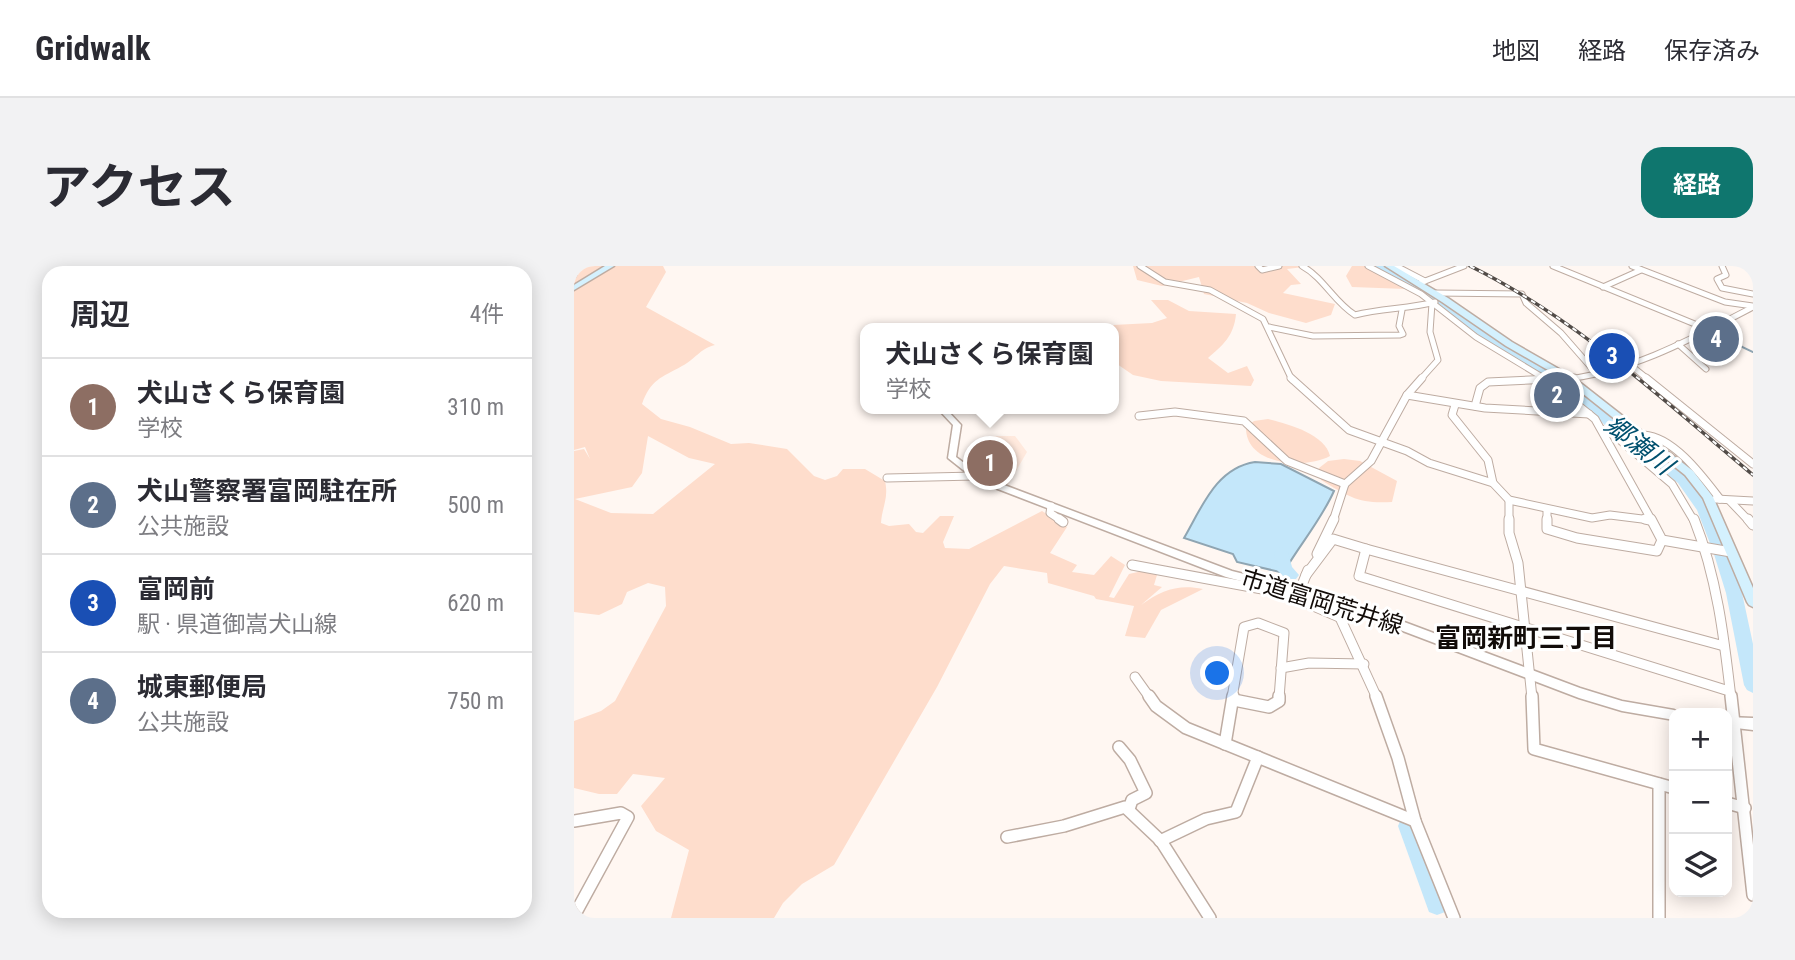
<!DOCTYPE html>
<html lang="ja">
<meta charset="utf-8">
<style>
body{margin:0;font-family:"Roboto Condensed","Noto Sans JP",sans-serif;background:#f2f2f3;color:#2b2b33}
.controls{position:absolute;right:21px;bottom:21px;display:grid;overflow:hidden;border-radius:14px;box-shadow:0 4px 18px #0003}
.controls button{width:63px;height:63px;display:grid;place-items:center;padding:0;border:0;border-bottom:2px solid #e1e1e2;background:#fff;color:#2b2b33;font:35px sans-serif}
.you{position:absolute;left:644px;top:408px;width:24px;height:24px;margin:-18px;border:5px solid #fff;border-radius:50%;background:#1a73e8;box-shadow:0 0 0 10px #1a73e833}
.badge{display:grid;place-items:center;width:46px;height:46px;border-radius:50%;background:#0f766e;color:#fff;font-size:23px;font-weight:700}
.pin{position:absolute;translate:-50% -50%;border:4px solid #fff;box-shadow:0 2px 7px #0006}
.popup{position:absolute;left:286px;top:57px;width:259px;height:91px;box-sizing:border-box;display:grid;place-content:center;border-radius:14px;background:#fff;filter:drop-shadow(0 2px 5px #0005);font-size:23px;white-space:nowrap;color:#7c7c81}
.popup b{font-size:26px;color:#2b2b33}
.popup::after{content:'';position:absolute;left:50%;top:100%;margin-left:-14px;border:14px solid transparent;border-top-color:#fff}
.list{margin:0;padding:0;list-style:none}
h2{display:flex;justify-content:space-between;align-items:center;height:91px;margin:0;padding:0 28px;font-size:30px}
h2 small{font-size:23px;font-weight:400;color:#7c7c81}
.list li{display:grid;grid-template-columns:46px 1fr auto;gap:21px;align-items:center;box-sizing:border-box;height:98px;padding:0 28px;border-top:2px solid #e1e1e2}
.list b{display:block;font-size:26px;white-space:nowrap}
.list p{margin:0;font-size:23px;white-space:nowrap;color:#7c7c81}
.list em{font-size:23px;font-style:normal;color:#7c7c81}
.icon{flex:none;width:38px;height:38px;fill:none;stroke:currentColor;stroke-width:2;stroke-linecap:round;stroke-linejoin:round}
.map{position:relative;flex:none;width:1179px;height:652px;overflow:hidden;border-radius:21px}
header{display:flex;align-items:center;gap:42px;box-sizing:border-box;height:98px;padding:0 35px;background:#fff;border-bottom:2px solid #e1e1e2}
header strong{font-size:33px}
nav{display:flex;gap:38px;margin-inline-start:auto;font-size:24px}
.intro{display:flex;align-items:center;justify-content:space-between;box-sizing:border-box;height:168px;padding:0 42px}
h1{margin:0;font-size:49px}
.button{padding:18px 32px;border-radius:21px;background:#0f766e;color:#fff;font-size:24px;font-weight:700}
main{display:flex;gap:42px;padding:0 42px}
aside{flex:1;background:#fff;border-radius:21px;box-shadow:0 4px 18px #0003}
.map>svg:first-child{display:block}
</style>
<header>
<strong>Gridwalk</strong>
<nav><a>地図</a><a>経路</a><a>保存済み</a></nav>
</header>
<div class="intro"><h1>アクセス</h1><a class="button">経路</a></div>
<main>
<aside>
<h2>周辺<small>4件</small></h2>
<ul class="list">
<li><span class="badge" style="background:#8d6e63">1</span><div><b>犬山さくら保育園</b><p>学校</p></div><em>310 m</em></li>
<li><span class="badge" style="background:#5c6f8a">2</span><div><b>犬山警察署富岡駐在所</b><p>公共施設</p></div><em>500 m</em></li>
<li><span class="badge" style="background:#1a4fb4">3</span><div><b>富岡前</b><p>駅 · 県道御嵩犬山線</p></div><em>620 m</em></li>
<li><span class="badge" style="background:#5c6f8a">4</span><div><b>城東郵便局</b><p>公共施設</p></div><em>750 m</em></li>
</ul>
</aside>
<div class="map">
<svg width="1179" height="652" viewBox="0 0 1179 652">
<rect width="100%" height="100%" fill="#fff7f2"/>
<polygon fill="#ffe9dd" points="419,170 441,170 453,186 434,219 402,204"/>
<g fill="#feddcc" fill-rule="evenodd">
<path d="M0,0H89L92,6L72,41L141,79C125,83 122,93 108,100C87,112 77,113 68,138L87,153L116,161L157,178L175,177L213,183L240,210L251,214L263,210L269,203H291L311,215C315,232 308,241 307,257L315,260L335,258L342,266L349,267L366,250H380L369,276L371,282L395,283L468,245L493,261L476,287L503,299L498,306L520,309L537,290L551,299L535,331L540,332L555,308L573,304L583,309L580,319L588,321L567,339C588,324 604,318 629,323L587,344L571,372L551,370L560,340L522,333L520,330L474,317L473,307L430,300L416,318L363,421L260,599L228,618L209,637L200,652H97L115,584L82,565L67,540L91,512L59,508L43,528H25L0,522V455L27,445L41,435L92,340L91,321L74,317L53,326L48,338L25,349L0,346V185L10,183L16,193L11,181L0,184ZM74,170L115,192L141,198L79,248L37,247L1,233L58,221L68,207Z"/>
<polygon points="559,0 738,0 713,3 727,18 717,19 709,27 761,38 757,49 732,57 695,47 673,37 630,28 625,11 588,20 563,14"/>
<polygon points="778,0 799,0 832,23 778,21 772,10"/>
<path d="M577,34H594L615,45L662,48C660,70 649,79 634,92L654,107L673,100L680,114L677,120L587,115L559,109L543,98L539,59L578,57L593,52Z"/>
<path d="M694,153C714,158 751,168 756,190C730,204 671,199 672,161L680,155Z"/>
<path d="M770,193L786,195L823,215L818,236C785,238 775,231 747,214L745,202L754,195Z"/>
</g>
<path fill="#c4e7fa" stroke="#8fa5b2" stroke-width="2" d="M681,196L707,198L760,225C747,254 727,277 711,304L706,306L663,296L659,288L610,272C628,241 642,202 681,196Z"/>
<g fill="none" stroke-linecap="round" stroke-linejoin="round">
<polyline stroke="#8fa5b2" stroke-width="2" points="1139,67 1179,86"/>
<g fill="#c4e7fa" fill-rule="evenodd">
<polygon points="801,0 813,0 867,32 929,78 1002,119 1048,162 1114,211 1137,243 1168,327 1179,378 1179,427 1173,424 1170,419 1152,327 1139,285 1123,244 1104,217 1040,168 994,123 921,82 861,36"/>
<polygon points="707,281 714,286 718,301 725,309 722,313 712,313 703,304 700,286"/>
<polygon points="834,550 841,553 874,638 871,646 863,649 855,646 824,560 827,553"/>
</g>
<defs>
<g id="minor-far3">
<polyline points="566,0 591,16 636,24 689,53 718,114"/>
<polyline points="684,0 688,4 705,0"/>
<path d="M728,0C750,12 760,36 781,49C808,42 834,43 861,36"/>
<polyline points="794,0 847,28 902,71 973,114"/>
<polyline points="822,0 851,15"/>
<polyline points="979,0 1133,63"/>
<polyline points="1058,0 1151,36 1179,40"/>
<polyline points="1148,0 1152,9 1143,13 1148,22 1179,28"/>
<polyline points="0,9 3,0"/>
<polyline points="846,17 890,0"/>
<polyline points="1029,21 1067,4"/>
<polyline points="862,27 948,28 952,37 987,67 1022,107"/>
<polyline points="695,61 739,70 826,69 829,68 825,60 828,44"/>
<polyline points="1104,78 1132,103"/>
<polyline points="1055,98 1075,114"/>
<polyline points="846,114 864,94 856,66 858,37"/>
<path d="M984,114C1054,108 1118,73 1179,41"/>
</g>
<g id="minor-far2">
<polyline points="717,112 775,164 833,185 855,197 919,217 935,234 1018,252 1036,249 1076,254"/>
<polyline points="970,112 1021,153 1078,255"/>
<polyline points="1072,112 1179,198"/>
<polyline points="833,129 911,142 1015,148"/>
<polyline points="881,139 878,149 914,194 919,217"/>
<polyline points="901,140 906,122 914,116 1000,112"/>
<polyline points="565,150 601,146 670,155 713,195 771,218"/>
<path d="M1042,173C1051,172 1061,169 1070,169C1100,171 1129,211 1146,233"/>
<polyline points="1045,173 1098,218 1120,255"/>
<polyline points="313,212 401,210"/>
<polyline points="1142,233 1179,235"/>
<polyline points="935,234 935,255"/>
<polyline points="1156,235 1175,255"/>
<polyline points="477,240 476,247 488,255"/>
<polyline points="973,243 973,255"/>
<polyline points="759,255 771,218 797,195 833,129 848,112"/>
</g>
<g id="minor-far1">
<polyline points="485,253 489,256"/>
<polyline points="935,253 935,267 944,297 958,432"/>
<polyline points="973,253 973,263 1003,272 1083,285 1088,274"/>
<polyline points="1071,253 1076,254"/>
<polyline points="1077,253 1088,274 1157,286"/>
<path d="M1120,253C1143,311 1150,371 1157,432"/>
<polyline points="1174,253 1179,259"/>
<polyline points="792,283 1150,380"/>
<polyline points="743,288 760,253"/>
<polyline points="558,299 709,327 765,351"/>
<polyline points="732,309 759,273 792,283 785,310 1155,425"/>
<polyline points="726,324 734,304"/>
<polyline points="765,336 763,345 803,432"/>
<polyline points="707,402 735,397 790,398"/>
<polyline points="561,411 576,432"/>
<polyline points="658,432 670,361 684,357 710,367 705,432"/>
</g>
<g id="minor">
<polyline points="575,430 582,440 612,462 841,555"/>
<polyline points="802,430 824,492 841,555 880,652"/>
<polyline points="958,430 960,483 1100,522"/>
<polyline points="1157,430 1179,629"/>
<polyline points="660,434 695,441 705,435 705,430"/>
<polyline points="651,478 659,430"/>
<polyline points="545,481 556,494 572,527 558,534 555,543"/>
<polyline points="1085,518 1085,652"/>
<polyline points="1153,537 1171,542"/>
<polyline points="0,555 47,547 54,551 0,650"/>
<polyline points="433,571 490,560 551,541 587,575 636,652"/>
<polyline points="586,575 632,553 662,546 684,491"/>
</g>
<g id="tertiary">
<polygon points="364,143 372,143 387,159 382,191 409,211 658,305 769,333 1006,422 1048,435 1100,444 1105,447 1100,447 1100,454 1048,445 1005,432 763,340 652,311 403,215 374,192 379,159"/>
<polygon points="1153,451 1179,452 1179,464 1153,461"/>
</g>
<g id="secondary">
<polygon points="31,0 40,0 0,24 0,19"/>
<polygon points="811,0 820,0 874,32 938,76 999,111 1119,205 1139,231 1179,322 1179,341 1175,339 1173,336 1129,232 1111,209 993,115 932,80 868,36"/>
</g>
</defs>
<use href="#minor-far3" stroke="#beaca2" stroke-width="7"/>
<use href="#minor-far2" stroke="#beaca2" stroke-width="9"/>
<use href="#minor-far1" stroke="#beaca2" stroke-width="11"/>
<use href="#minor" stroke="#beaca2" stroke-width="14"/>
<use href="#tertiary" stroke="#beaca2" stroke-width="3"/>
<use href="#secondary" stroke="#beaca2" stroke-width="3"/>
<use href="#minor-far3" stroke="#fff" stroke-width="5"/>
<use href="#minor-far2" stroke="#fff" stroke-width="7"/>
<use href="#minor-far1" stroke="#fff" stroke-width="9"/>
<use href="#minor" stroke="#fff" stroke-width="11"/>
<use href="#tertiary" fill="#fff" fill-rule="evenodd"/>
<use href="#secondary" fill="#d4f1fe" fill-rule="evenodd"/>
<defs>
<path id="rail" d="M896,0C1003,53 1088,133 1179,209"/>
</defs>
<use href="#rail" stroke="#524c48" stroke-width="3.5"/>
<use href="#rail" stroke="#fff" stroke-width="2" stroke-dasharray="5" stroke-linecap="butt"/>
</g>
<g text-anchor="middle" stroke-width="6" stroke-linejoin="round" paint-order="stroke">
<g font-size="24" fill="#120c09" stroke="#fff">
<text transform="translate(748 336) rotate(17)" y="8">市道富岡荒井線</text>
</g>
<g font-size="26" font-style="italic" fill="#00506e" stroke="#fff">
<text transform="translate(1065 179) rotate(38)" y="9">郷瀬川</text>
</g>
<g font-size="26" font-weight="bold" fill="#120c09" stroke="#fff">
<text x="952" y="381">富岡新町三丁目</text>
</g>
</g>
</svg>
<div class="controls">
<button>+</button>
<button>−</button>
<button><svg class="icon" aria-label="layers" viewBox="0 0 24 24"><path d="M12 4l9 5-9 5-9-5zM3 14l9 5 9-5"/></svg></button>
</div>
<div class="you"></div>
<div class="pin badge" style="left:416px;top:197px;background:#8d6e63">1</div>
<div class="popup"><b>犬山さくら保育園</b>学校</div>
<div class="pin badge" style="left:983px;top:129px;background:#5c6f8a">2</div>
<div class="pin badge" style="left:1038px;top:90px;background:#1a4fb4">3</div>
<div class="pin badge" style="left:1142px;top:73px;background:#5c6f8a">4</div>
</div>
</main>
